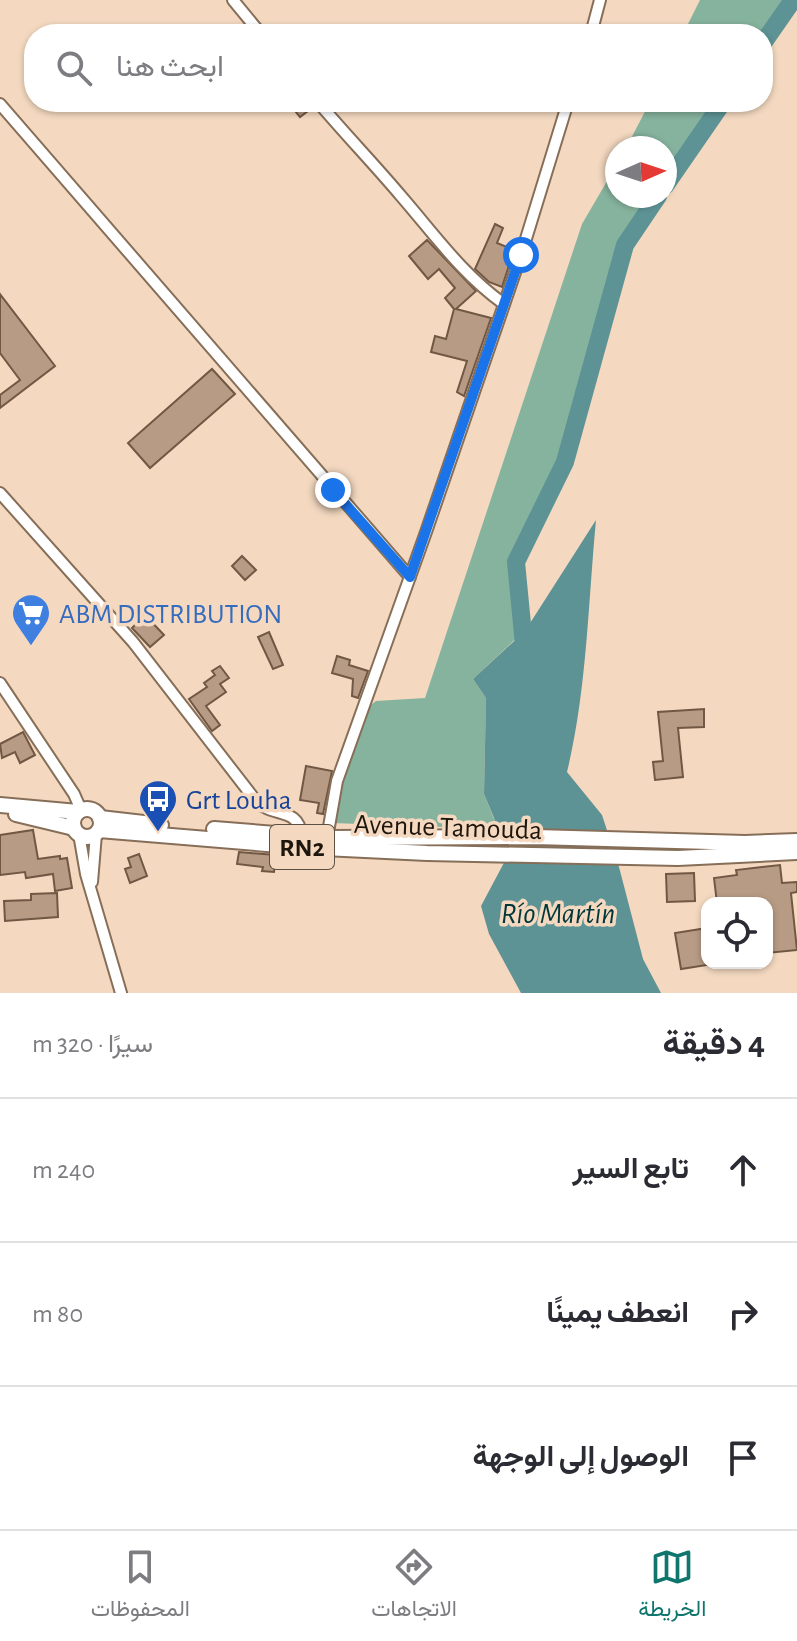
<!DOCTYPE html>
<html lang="ar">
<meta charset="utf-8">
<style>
body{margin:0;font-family:"Alegreya Sans",Vazirmatn,sans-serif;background:#f7f7f7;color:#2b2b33;direction:rtl}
.controls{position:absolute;right:24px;bottom:24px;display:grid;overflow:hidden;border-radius:16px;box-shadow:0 2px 6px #0004}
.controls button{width:72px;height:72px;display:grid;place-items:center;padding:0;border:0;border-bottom:2px solid #e1e1e2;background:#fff;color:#2b2b33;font:40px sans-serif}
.compass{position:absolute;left:605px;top:136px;width:72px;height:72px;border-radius:50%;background:#fff;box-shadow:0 2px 6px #0004;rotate:87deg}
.stop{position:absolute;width:24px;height:24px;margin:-18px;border:6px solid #1a73e8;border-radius:50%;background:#fff}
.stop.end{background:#1a73e8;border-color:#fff;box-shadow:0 2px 8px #0008}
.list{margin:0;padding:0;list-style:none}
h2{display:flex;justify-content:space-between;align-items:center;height:104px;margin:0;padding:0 32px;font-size:34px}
h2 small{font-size:26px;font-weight:400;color:#7c7c81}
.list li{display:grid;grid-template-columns:52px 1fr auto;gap:24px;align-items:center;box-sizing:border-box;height:144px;padding:0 32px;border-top:2px solid #e1e1e2}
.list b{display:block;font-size:30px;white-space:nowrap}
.list em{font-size:26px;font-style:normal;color:#7c7c81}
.icon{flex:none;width:44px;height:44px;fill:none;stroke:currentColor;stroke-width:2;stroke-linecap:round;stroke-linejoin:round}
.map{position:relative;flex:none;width:797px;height:993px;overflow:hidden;direction:ltr}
.search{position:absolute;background:#fff;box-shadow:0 2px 6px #0004;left:24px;right:24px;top:24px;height:88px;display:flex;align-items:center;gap:20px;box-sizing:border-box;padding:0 28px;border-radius:32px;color:#7c7c81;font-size:30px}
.sheet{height:536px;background:#fff}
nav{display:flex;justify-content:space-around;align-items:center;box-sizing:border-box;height:112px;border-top:2px solid #e1e1e2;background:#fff;font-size:22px;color:#7c7c81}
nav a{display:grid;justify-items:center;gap:4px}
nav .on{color:#0f766e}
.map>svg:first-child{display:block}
</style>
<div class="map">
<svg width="797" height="993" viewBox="0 0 797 993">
<rect width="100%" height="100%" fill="#f4d9c0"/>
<g fill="#86b39e">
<polygon points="700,0 793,0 763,43 763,34 683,34"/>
<polygon points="650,102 723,102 665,186 665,148 626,148"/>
<polygon points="617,164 617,196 658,196 625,245 565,462 516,562 524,631 473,679 486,698 484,794 498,829 332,823 359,714 376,701 425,698 582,224"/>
</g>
<path fill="#5d9395" d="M596,520C588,604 587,690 567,772L602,815L619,867L643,959L661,993H521L489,934L481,906L506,859L494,818L484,794L486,698L473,679L525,631Z"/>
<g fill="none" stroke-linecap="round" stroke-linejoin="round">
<g stroke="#5d9395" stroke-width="18">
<polyline points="763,43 793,0"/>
<polyline points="665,186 723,102"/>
<polyline points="525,655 516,562 565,462 625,245 658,196"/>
</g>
</g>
<g fill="#b79b85" stroke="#715844" stroke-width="2">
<polygon points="288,102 310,102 312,108 300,117"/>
<polygon points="495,224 503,228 497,243 514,250 502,287 489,282 475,269"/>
<polygon points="427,240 476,291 456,309 491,318 464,396 457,392 467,361 431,352 435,336 446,339 454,309 445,298 455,288 439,269 428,279 409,256"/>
<polygon points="0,294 55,366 0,408 0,395 20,380 0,353"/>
<polygon points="212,369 235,394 150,468 128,443"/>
<polygon points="242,556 256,570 245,580 232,566"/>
<polygon points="145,615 164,635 150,647 132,628"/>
<polygon points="269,632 283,665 273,669 258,637"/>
<polygon points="337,656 350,660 349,665 368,671 358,698 352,696 353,679 332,673"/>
<polygon points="220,666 229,678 220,684 226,692 206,706 220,725 212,731 189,699 207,687 204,683 215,675 212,671"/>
<polygon points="704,709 704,727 678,728 683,777 655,780 653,762 663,761 658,712"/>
<polygon points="23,732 35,755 20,763 15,752 2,758 0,744"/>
<polygon points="306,766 332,771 323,814 317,813 319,803 300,800"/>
<polygon points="33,830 38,859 60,856 60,859 67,858 72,888 55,891 53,874 26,878 25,872 0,875 0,835"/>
<polygon points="239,852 276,855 274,872 262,871 263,867 237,864"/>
<polygon points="139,854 147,876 130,883 125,869 131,867 128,858"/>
<polygon points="780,865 782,883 797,882 797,892 791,893 797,950 767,953 767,903 717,903 714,878 737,875 736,870"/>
<polygon points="694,873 695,901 667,902 666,874"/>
<polygon points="57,893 58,917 5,921 4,901 31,900 31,894"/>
<polygon points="707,928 707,965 681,969 675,933"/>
</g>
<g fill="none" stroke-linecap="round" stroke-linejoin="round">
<defs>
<g id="minor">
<polyline points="233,0 261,34"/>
<polyline points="591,34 600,0"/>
<path d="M318,102C345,134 374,164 401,196C434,234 462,274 504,304"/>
<polyline points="0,104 410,577"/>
<path d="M0,493L133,642L256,801C273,818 299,807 301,835"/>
<polyline points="0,683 74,794 81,810"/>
<polyline points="79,834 86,874 121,993"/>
<polyline points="327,838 337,781 426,532 521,255 568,102"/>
<polyline points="92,882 96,834"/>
</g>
<g id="highway">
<polyline points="0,805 78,812"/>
<circle cx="87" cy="823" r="14"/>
<polyline points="16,814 74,828"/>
<polyline points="100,818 161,825"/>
<polyline points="214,829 327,838 536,837 745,843 797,841"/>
<polyline points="99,830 303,847 427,853 678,858 797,852"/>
</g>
</defs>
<use href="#minor" stroke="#866e58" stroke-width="14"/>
<use href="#highway" stroke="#866e58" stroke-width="18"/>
<use href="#minor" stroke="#fff" stroke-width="10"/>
<use href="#highway" stroke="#fff" stroke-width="14"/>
</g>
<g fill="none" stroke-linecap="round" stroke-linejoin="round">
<polyline stroke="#1a73e8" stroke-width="10" points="333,490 410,577 521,255"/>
</g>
<defs>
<symbol id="supermarket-pin" viewBox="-11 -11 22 30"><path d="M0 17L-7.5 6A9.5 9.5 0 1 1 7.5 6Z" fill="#3f7fe0" stroke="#f4d9c0"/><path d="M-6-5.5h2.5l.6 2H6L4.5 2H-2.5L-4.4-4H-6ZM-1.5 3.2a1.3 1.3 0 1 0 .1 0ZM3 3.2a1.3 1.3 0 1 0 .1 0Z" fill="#fff"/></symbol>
<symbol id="bus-pin" viewBox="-11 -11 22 30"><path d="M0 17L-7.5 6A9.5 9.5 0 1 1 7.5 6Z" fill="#1a4fb4" stroke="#f4d9c0"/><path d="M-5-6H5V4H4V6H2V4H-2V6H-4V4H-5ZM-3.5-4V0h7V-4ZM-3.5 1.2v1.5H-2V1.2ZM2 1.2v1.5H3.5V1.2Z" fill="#fff"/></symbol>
</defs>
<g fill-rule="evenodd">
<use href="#supermarket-pin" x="9" y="591" width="44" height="60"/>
<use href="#bus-pin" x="136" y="777" width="44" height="60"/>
</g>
<g text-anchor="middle" stroke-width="7" stroke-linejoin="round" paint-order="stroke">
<rect fill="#f4d9c0" stroke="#5e5042" stroke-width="2" x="270" y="825" width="64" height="44" rx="6"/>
<g font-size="26" font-weight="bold" fill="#1e150c">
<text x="302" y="856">RN2</text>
</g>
<g font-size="28" fill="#366cbe" stroke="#f4d9c0" text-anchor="start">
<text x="59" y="623">ABM DISTRIBUTION</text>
</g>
<g font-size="28" fill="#164399" stroke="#f4d9c0" text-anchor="start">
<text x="186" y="809">Grt Louha</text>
</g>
<g font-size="28" fill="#1e150c" stroke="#f4d9c0">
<text transform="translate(448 826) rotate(2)" y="10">Avenue Tamouda</text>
</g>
<g font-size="30" font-style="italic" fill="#003739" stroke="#f4d9c0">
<text x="558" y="923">Río Martín</text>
</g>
</g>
</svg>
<div class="controls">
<button><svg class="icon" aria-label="locate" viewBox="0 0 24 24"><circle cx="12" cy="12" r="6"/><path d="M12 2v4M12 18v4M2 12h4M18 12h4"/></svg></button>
</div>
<svg class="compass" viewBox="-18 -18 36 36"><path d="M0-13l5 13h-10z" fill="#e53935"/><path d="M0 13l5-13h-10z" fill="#7c7c81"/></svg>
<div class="stop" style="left:521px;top:255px"></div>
<div class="stop end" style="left:333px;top:490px"></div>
<div class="search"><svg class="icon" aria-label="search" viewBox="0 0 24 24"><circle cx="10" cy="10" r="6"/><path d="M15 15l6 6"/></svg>ابحث هنا</div>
</div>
<section class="sheet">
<h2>4 دقيقة<small>سيرًا · 320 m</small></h2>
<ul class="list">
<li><svg class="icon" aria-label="ahead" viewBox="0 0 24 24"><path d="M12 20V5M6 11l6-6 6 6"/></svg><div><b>تابع السير</b></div><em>240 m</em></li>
<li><svg class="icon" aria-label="right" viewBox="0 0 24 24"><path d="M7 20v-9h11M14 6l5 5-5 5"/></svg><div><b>انعطف يمينًا</b></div><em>80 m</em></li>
<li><svg class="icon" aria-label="arrive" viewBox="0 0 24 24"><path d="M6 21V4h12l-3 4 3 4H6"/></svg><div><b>الوصول إلى الوجهة</b></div></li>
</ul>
</section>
<nav>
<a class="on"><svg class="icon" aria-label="map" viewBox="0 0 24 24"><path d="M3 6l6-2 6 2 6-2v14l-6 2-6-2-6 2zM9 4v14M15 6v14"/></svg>الخريطة</a>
<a><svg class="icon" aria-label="directions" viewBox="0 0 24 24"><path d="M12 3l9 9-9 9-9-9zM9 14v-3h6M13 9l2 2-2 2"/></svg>الاتجاهات</a>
<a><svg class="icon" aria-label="saved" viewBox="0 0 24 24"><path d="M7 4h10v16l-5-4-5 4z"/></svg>المحفوظات</a>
</nav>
